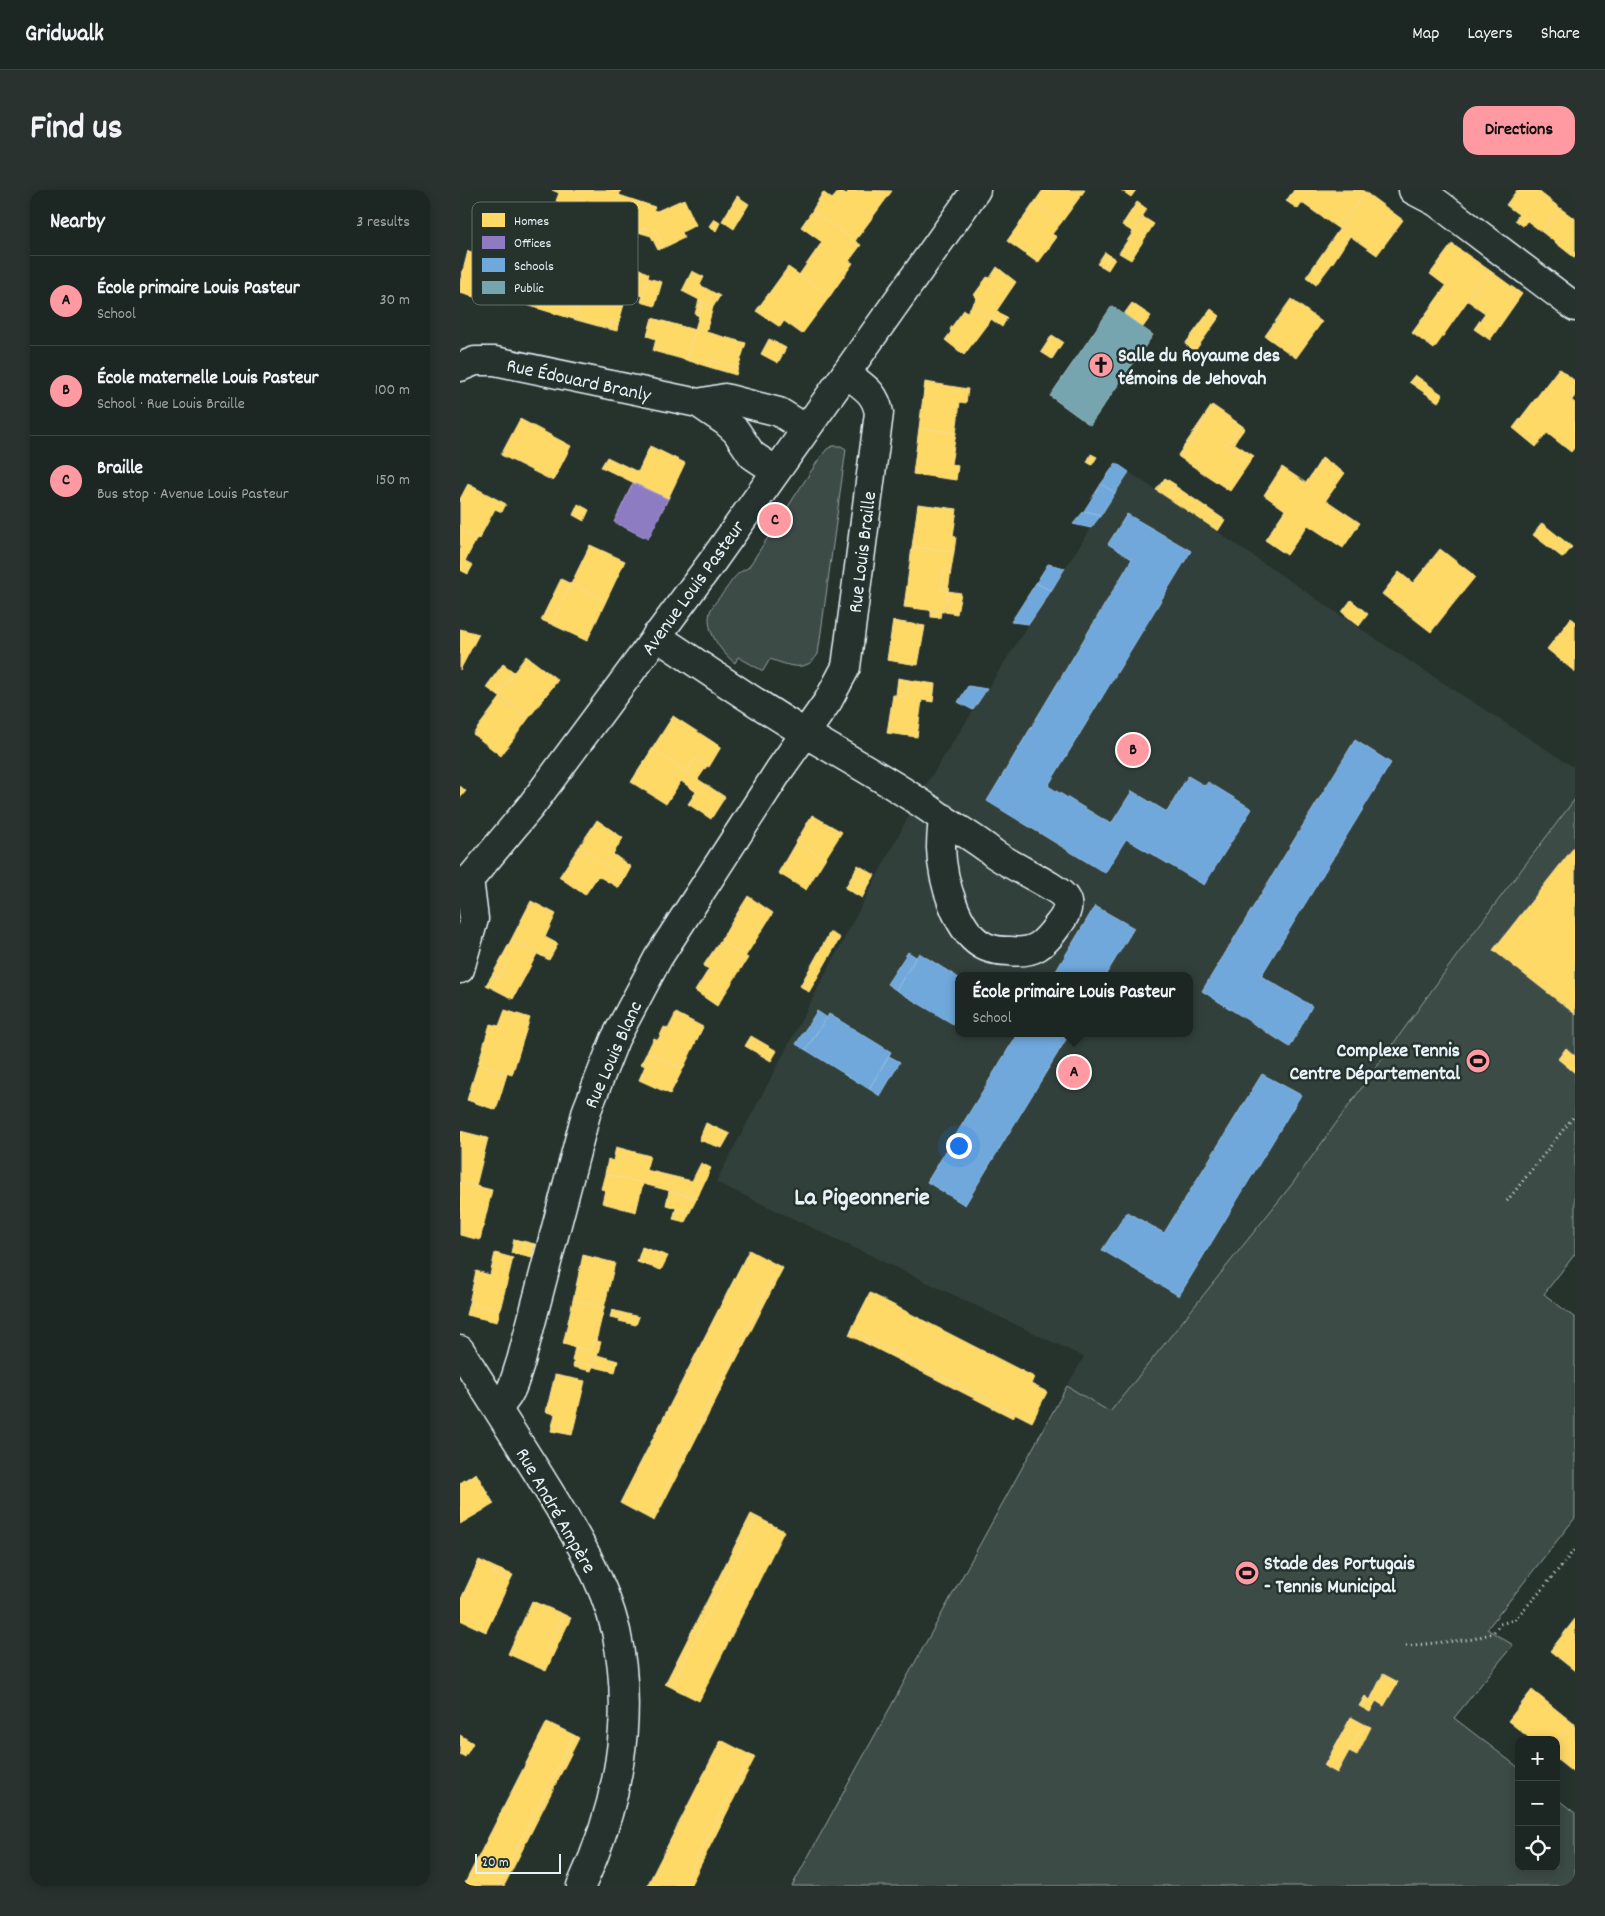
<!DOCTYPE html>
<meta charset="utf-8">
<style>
body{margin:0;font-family:Dekko,sans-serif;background:#29322f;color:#f1f3f6}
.controls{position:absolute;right:15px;bottom:15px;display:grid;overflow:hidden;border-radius:10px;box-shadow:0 2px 12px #0003}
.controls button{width:45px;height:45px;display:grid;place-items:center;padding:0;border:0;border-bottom:1px solid #3a4340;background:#1c2622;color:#f1f3f6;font:25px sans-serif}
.scale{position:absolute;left:15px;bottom:12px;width:86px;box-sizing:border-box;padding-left:5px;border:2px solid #e8f1f8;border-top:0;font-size:14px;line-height:18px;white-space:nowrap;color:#e8f1f8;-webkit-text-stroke:4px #26332d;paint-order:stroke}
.you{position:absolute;left:498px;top:955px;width:18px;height:18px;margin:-12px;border:4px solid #fff;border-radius:50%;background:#1a73e8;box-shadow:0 0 0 8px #1a73e833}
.badge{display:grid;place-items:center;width:32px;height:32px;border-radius:50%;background:#ff9aa2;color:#111;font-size:16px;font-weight:700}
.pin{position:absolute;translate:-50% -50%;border:2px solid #fff;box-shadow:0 1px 5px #0006}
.popup{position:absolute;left:495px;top:782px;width:238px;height:65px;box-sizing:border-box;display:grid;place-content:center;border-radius:10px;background:#1c2622;filter:drop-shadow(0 1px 4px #0005);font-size:16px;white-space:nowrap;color:#a0a5a5}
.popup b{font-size:19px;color:#f1f3f6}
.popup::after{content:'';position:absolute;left:50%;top:100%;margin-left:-10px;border:10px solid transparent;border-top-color:#1c2622}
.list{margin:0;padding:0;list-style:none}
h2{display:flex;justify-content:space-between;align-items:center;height:65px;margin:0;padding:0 20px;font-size:21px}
h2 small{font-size:16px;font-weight:400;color:#a0a5a5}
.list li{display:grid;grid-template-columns:32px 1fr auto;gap:15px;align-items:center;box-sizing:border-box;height:90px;padding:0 20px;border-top:1px solid #3a4340}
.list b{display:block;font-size:19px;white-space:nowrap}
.list p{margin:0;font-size:16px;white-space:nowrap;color:#a0a5a5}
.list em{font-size:16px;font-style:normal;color:#a0a5a5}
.icon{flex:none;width:28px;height:28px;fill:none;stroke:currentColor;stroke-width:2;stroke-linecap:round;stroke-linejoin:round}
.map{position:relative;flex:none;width:1115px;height:1696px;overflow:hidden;border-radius:15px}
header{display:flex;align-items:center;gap:30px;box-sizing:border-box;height:70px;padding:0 25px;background:#1c2622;border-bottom:1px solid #3a4340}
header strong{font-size:24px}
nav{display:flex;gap:28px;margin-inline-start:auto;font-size:18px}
.intro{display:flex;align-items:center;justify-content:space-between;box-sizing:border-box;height:120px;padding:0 30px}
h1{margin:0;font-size:35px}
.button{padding:12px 22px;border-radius:15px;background:#ff9aa2;color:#111;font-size:18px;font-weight:700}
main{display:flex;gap:30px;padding:0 30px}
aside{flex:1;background:#1c2622;border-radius:15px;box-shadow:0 2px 12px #0003}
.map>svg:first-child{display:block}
</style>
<header>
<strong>Gridwalk</strong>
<nav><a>Map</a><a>Layers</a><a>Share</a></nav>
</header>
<div class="intro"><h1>Find us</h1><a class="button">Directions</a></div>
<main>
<aside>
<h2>Nearby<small>3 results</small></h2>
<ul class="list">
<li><span class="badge">A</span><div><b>École primaire Louis Pasteur</b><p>School</p></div><em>30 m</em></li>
<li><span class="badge">B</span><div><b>École maternelle Louis Pasteur</b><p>School · Rue Louis Braille</p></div><em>100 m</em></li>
<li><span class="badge">C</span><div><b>Braille</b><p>Bus stop · Avenue Louis Pasteur</p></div><em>150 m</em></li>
</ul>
</aside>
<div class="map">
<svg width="1115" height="1696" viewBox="0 0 1115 1696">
<rect width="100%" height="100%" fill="#26332d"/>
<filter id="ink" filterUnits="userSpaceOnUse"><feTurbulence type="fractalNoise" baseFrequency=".02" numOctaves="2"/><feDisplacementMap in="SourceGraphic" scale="10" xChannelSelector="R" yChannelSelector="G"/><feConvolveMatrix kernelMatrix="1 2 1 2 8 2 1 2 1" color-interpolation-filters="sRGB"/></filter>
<g filter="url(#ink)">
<path fill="#333f3a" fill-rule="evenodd" d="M669,282L920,452L1115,578V609L1008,750L833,993L650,1222L607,1196L624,1167L256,992L463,599L631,338ZM499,786H729V843H499Z"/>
<g fill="#3e4b47" stroke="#939ea0">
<path d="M373,256H381L386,259L358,464C346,484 328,475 310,469L303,481L278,467L275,473C261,462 245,441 250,422C252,415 261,406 266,399C273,389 276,383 288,378L359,269L367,259Z"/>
<polygon points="1115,609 1115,1064 1084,1104 1115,1128 1115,1328 1027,1439 1053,1455 994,1528 1059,1578 1059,1677 1096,1677 1096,1608 1115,1623 1115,1696 332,1696 607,1196 650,1222 833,993 1008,750"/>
</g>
<g fill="#ffd966" stroke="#f8e092">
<polygon points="92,0 161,0 154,20 118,7 114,17 107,17 96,11 99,3"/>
<polygon points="380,0 386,5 389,0 432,1 395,51 352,21 363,2 372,9"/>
<polygon points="583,0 625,0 601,33 574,13"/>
<polygon points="661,0 676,0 671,7"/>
<polygon points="834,0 902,0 905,2 879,39 842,13 838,19 826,11"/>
<polygon points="1057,0 1077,0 1100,18 1082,42 1046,15"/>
<polygon points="905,2 943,30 917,65 890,46 874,71 856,95 846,87"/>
<polygon points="159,5 195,17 193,20 197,21 224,9 236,35 222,42 224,48 203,58 197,42 183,37 181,43 151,32"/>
<polygon points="277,6 289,14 283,24 271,16"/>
<polygon points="118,7 126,10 123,21 114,17"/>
<polygon points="677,12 687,19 673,42 662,35"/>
<polygon points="574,13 601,33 592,44 597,47 578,73 547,51"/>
<polygon points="271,16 283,24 274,39 262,31"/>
<polygon points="1100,18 1115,29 1115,68 1082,42"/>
<polygon points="352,21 401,55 389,71 393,73 370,106 339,85 362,52 341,37"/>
<polygon points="1059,24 1067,31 1063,36 1055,30"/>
<polygon points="683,27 694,34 671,70 659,63"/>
<polygon points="254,29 260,33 256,41 249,36"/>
<polygon points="80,33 92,35 85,60 73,58"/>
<polygon points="183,37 197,42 203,58 198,60 191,46 181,43"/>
<polygon points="992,54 1029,80 974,159 952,143 986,96 970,84"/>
<polygon points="8,61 53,74 42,115 0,103 0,92"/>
<polygon points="645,62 649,65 643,77 637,74"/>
<polygon points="649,65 655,69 648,80 643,77"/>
<polygon points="85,76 105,82 102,94 121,100 113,129 70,116 79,87 82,87"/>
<polygon points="174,76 189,84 183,106 167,101"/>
<polygon points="328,77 370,106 342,144 324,131 320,137 296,121"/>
<polygon points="537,77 556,92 531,129 512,115 517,108 514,105 527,87 530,88"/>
<polygon points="1029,80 1062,104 1030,150 1014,139 1025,123 1008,111"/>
<polygon points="232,81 244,87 240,95 260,106 253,117 222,101"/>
<polygon points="66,83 79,87 70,116 58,112"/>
<polygon points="188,88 202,92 195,116 181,112"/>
<polygon points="122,99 165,111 158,135 151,133 149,139 113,129"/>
<polygon points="831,109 862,132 836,168 805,146"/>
<polygon points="239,110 243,112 239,126 235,124"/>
<polygon points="243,112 253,117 246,142 286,153 278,178 251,170 249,177 226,170"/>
<polygon points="672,113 691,126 683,137 664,124"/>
<polygon points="512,115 531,129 504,165 485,150 491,142 490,139 504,120 507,122"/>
<polygon points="751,119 760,126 735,161 725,154"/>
<polygon points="537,121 547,128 542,137 531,129"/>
<polygon points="192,128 235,140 226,170 193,161 196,149 187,146"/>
<polygon points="151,133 158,135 157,141 149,139"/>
<polygon points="592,145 603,152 592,169 581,162"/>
<polygon points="309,149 326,158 318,173 301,164"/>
<polygon points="251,170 278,178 276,185 249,177"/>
<polygon points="1099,178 1115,191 1115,195 1107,206 1115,213 1115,257 1111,262 1087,243 1076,257 1053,238"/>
<polygon points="955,185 983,205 978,212 949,192"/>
<polygon points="465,192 508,199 506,213 500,212 496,243 459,238"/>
<polygon points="1115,195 1115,206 1112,210 1107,206"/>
<polygon points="752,215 755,217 719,267 718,265"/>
<polygon points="755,217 781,235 770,251 768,250 764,256 789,273 770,301 719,267"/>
<polygon points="60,229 111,256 93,291 41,265"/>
<polygon points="781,235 785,238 774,253 794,266 789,273 764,256 768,250 770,251"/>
<polygon points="459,238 496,243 491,274 498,276 496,290 453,284"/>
<polygon points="190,256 225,273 208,309 141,277 147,267 178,282"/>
<polygon points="631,264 637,267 632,275 627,272"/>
<polygon points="862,268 885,283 866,310 900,333 883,358 848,335 827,365 805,350 825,320 804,305 822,277 846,293"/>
<polygon points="705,288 716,295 708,308 696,300"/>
<polygon points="8,294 46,314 42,322 35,319 19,349 0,339 0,309"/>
<polygon points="715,296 765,330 758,341 708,308"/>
<polygon points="118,314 129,320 124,331 113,325"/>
<polygon points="458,314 497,319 493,346 496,347 494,362 452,357"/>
<polygon points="1082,333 1112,357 1103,368 1073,345"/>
<polygon points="0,339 17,348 5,371 13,375 8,384 0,380"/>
<polygon points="130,355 165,371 146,411 111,394"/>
<polygon points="452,357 494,362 491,380 485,379 481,400 488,401 484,422 444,417"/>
<polygon points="980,359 1011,383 989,410 993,414 971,442 922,404 939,382 953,393"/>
<polygon points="485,379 491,380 488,401 481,400"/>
<polygon points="1011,383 1015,387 993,414 989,410"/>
<polygon points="101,389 111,394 91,434 81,430"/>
<polygon points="111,394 146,411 127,451 91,434"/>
<polygon points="488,401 501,403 497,424 485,422"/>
<polygon points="891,410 908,424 899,436 882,422"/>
<polygon points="471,421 481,422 480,428 471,427"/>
<polygon points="1111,428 1115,431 1115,482 1087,459"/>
<polygon points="433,431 465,436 458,475 427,470"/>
<polygon points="0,439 19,444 0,480"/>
<polygon points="66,466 98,490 68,529 37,505"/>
<polygon points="43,474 54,482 37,505 26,497"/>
<polygon points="438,488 449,490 447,506 436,505"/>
<polygon points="449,490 475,494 473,512 462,510 457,547 427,543 433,505 447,506"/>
<polygon points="40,508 68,529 41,566 13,544"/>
<polygon points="213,526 261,557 249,577 235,569 227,582 192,559"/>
<polygon points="192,559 265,607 251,629 228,614 236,602 221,591 206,614 171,592"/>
<polygon points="235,569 247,576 238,589 227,582"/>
<polygon points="0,596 6,601 0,608"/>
<polygon points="352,625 382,642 365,669 336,652"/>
<polygon points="137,630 163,648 153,664 171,677 165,688 119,657"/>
<polygon points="336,652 365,669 346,700 318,683"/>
<polygon points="1115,656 1115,824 1033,760"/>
<polygon points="119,657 165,688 159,698 138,686 125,705 99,687"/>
<polygon points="398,675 415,685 409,695 392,686"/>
<polygon points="392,686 409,695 402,708 385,698"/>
<polygon points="288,706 313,723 285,767 260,751"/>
<polygon points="71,711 96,724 85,747 98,754 89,770 51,750"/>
<polygon points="370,742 380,748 349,802 340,796"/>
<polygon points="51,750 77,764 53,809 26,795 32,785 39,788 48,772 41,769"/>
<polygon points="260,751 288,768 257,816 235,801 249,779 243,776"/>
<polygon points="41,769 48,772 39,788 32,785"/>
<polygon points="45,820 70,828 52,885 18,874 30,834 39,836"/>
<polygon points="216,823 243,837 223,879 187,862 194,848 198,850 204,837 208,839"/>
<polygon points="291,846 317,861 311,871 285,856"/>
<polygon points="1106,858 1115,866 1115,883 1098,869"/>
<polygon points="187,862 223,879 210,904 179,890 185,876 181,874"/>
<polygon points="18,874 47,884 36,920 7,910"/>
<polygon points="246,933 270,944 262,958 239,950"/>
<polygon points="0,941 28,948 16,996 0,992"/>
<polygon points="156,957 190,966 186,980 232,991 241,973 251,978 237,1008 145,984 148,969 153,971"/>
<polygon points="145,984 183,993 176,1022 142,1013 145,1000 141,999"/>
<polygon points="0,992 32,1000 20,1050 0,1045"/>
<polygon points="209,1001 237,1008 230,1022 206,1015"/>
<polygon points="216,1018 230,1022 225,1032 213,1029"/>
<polygon points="54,1049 75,1054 72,1068 51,1063"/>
<polygon points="182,1057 208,1066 201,1080 177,1072"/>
<polygon points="289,1060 319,1076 190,1329 160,1313"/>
<polygon points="35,1063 53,1068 40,1120 9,1113 16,1081 30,1085"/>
<polygon points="123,1065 155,1073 144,1118 113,1110"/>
<polygon points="319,1076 323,1078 194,1331 190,1329"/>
<polygon points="410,1103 574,1187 571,1194 587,1202 572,1232 391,1140"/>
<polygon points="113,1110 144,1118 136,1151 133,1150 130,1161 103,1154"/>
<polygon points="9,1113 40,1120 37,1132 6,1125"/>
<polygon points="152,1120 179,1127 176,1135 159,1131 160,1129 150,1127"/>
<polygon points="391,1140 555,1224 553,1228 389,1145"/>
<polygon points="133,1150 141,1152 134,1177 112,1171 115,1157 130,1161"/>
<polygon points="137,1165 158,1171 155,1182 134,1177"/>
<polygon points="114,1172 133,1176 131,1181 113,1177"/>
<polygon points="95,1185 125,1191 112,1245 91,1241 95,1224 86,1222"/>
<polygon points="16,1283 34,1314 0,1334 0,1293"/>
<polygon points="291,1324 297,1327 211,1497 205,1494"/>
<polygon points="297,1327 324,1341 239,1511 211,1497"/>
<polygon points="19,1370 36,1378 33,1383 50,1391 26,1442 0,1430 0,1411"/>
<polygon points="36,1378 53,1385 50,1391 33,1383"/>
<polygon points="72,1411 103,1424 87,1460 94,1463 86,1481 48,1464"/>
<polygon points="103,1424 111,1428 94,1463 87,1460"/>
<polygon points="1115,1429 1115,1481 1090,1461"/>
<polygon points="923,1484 938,1492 924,1516 916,1511 910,1522 899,1516 905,1506 910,1510"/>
<polygon points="1072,1500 1113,1533 1096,1553 1096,1550 1072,1550 1048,1531"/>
<polygon points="891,1527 904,1534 877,1583 864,1576"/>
<polygon points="87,1532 114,1545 38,1696 10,1696 5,1693"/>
<polygon points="1113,1533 1115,1534 1115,1584 1096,1569 1096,1553"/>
<polygon points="904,1534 911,1537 897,1565 889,1561"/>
<polygon points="0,1545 13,1553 5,1567 0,1564"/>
<polygon points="114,1545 119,1548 44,1696 38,1696"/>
<polygon points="261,1550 290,1565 223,1696 187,1696"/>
<polygon points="290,1565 295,1567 230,1696 223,1696"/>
</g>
<polygon fill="#8e7cc3" stroke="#a99fd3" points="173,293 208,309 188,349 154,332"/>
<g fill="#6fa8dc" stroke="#93bee4">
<polygon points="656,273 669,282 655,303 641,294"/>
<polygon points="641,294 655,303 641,325 624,321"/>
<polygon points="624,321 641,325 631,338 613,334"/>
<polygon points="667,324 731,361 588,596 651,634 672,601 707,622 728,586 745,596 748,592 792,619 744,695 666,649 645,683 527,611 672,369 648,354"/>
<polygon points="588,374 605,378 591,401 576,393"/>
<polygon points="576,393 591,401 569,434 551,432"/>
<polygon points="508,496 527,499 513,520 498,512"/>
<polygon points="895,550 931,573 801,786 852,816 830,857 742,801"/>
<polygon points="635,716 674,738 645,786 593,786"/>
<polygon points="448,762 456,767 436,800 427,794"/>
<polygon points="459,763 499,788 498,837 436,800"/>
<polygon points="357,821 366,827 346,860 336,854"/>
<polygon points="369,824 431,862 409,899 346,860"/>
<polygon points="558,843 610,843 505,1015 467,992"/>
<polygon points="429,866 440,872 420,906 409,899"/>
<polygon points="802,884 841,905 719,1106 642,1060 667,1022 704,1043"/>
</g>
<polygon fill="#76a5af" stroke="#98bcc5" points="652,116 693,145 630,235 590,206"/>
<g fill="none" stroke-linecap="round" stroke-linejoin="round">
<defs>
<g id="minor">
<polyline points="953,0 976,12 1115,117"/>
<polyline points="0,177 15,171 35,171 238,213 265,208 319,222 345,238"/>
<polyline points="238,213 266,232 276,241 292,265 316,281"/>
<path d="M196,446C246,479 296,514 348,545C393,572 440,597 482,628C499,640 516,649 532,662C546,674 599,697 605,708C611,717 604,728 598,735C584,755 574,764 549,761C542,761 533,760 526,757C496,744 482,688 481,658C481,648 482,638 483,628"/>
<polyline points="0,779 14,729 9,689"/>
<path d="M0,1160C27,1202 53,1244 79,1285C109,1334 142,1384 156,1441C175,1528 158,1616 121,1696"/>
<path d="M37,1217C52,1207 55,1188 61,1171L127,920L155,849L198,768L320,579L368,511L386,477L419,223C415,201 403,197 386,183"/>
</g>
<polyline id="major" points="0,701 71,616 252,372 516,0"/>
</defs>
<use href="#minor" stroke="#e8f1f8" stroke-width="31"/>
<use href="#major" stroke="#e8f1f8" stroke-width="31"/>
<g stroke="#e8f1f8" stroke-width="3" stroke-dasharray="1 4" stroke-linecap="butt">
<polyline points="1047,1011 1115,925"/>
<polyline points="946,1456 1013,1449 1033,1443 1040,1434 1054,1430 1080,1402 1115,1359"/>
</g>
<use href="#minor" stroke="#26332d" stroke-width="28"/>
<use href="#major" stroke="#26332d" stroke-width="28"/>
</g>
</g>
<defs>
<symbol id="church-disc" viewBox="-11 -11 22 22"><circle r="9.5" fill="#ff9aa2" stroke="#26332d"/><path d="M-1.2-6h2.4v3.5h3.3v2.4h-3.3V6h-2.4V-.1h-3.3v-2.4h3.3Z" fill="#111"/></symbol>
<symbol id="stadium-disc" viewBox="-11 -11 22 22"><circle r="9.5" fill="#ff9aa2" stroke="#26332d"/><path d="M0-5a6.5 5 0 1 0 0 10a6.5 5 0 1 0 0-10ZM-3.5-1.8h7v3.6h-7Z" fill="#111"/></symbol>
</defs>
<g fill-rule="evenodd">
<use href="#church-disc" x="627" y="161" width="28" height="28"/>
<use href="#stadium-disc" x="1004" y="857" width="28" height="28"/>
<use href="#stadium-disc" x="773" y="1369" width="28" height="28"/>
</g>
<g text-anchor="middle" stroke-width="5" stroke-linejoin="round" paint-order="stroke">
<g font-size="20" font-weight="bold" fill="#e8f1f8" stroke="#26332d" text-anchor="start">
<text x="658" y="171">Salle du Royaume des<tspan x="658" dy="23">témoins de Jehovah</tspan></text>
<text x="1000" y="866" text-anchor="end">Complexe Tennis<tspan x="1000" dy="23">Centre Départemental</tspan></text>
<text x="804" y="1379">Stade des Portugais<tspan x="804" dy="23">- Tennis Municipal</tspan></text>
</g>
<g font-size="20" fill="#e8f1f8" stroke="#26332d">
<text transform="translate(119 189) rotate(12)" y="7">Rue Édouard Branly</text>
<text transform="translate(401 362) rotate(-83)" y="7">Rue Louis Braille</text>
<text transform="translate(232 397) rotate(-54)" y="7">Avenue Louis Pasteur</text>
<text transform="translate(152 864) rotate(-66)" y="7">Rue Louis Blanc</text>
<text transform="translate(97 1320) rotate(60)" y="7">Rue André Ampère</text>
</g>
<g font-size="25" font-weight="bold" fill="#e8f1f8" stroke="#26332d">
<text x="402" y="1014">La Pigeonnerie</text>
</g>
</g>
<rect x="12" y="12" width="166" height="103" rx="8" fill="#26332d" stroke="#606c6a" stroke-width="1"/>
<rect x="22" y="23" width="23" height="14" fill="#ffd966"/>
<rect x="22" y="46" width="23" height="13" fill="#8e7cc3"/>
<rect x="22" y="68" width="23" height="14" fill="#6fa8dc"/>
<rect x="22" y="91" width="23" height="13" fill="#76a5af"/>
<g font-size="14" fill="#e8f1f8">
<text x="54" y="35">Homes</text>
<text x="54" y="57">Offices</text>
<text x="54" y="80">Schools</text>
<text x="54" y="102">Public</text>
</g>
</svg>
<div class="controls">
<button>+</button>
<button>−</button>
<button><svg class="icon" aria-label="locate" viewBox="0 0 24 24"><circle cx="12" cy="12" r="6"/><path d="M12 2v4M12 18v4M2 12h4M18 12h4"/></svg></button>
</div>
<div class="scale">20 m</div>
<div class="you"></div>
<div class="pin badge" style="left:614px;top:882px">A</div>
<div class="popup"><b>École primaire Louis Pasteur</b>School</div>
<div class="pin badge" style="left:673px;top:560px">B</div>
<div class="pin badge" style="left:315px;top:330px">C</div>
</div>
</main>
